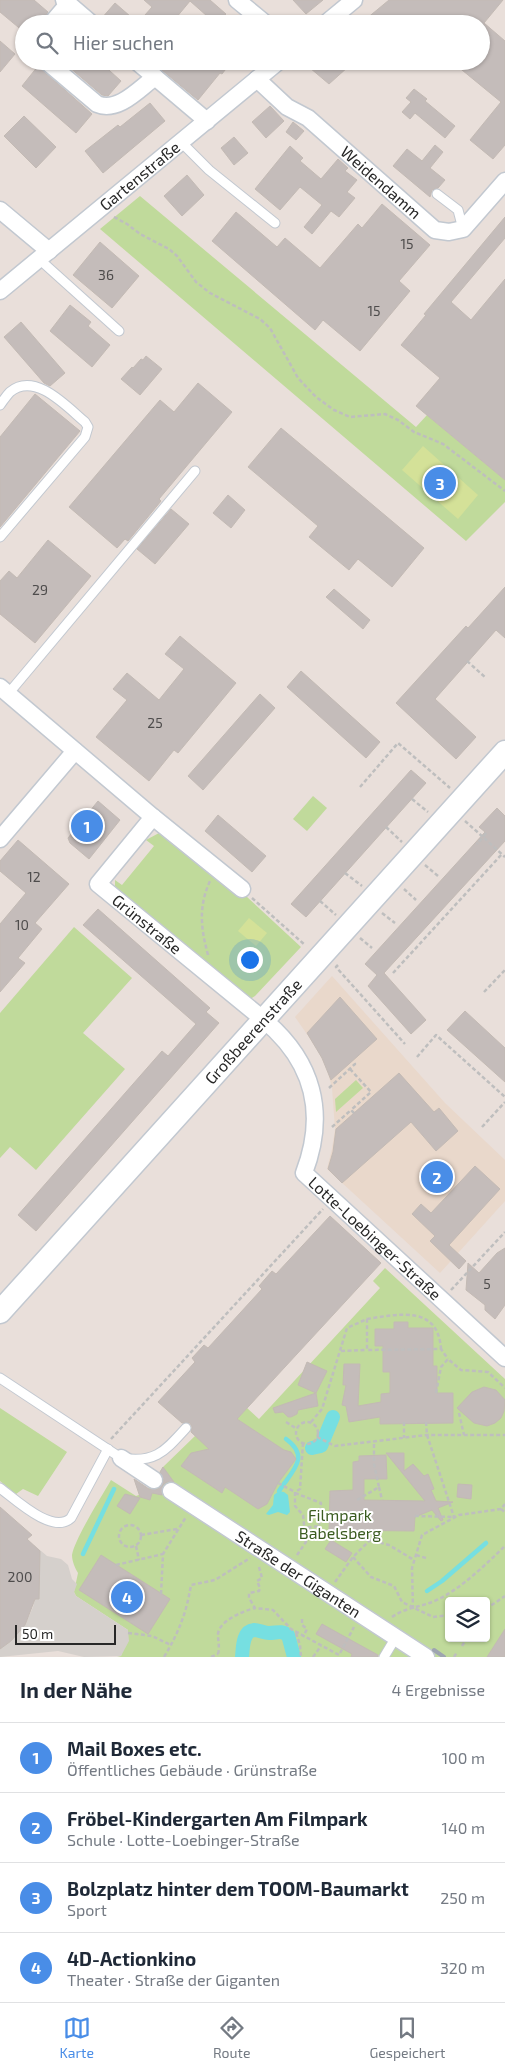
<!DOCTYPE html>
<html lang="de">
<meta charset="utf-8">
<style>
body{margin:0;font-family:"Exo 2",sans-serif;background:#f6f6f7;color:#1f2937}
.controls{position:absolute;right:15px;bottom:15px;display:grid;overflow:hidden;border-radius:5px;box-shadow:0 1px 4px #0004}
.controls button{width:45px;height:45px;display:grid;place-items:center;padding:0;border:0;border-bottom:1px solid #e0e1e3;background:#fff;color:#1f2937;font:25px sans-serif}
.scale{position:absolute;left:15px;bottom:12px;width:101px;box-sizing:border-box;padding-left:5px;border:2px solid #272727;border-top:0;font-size:14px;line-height:18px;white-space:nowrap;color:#272727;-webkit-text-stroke:4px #fff;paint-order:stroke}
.you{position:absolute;left:249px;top:959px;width:18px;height:18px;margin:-12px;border:4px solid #fff;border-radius:50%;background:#1a73e8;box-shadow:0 0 0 8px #1a73e833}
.badge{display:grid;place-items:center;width:32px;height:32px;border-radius:50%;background:#498de7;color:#fff;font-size:16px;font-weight:700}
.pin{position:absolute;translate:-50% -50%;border:2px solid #fff;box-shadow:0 1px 5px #0006}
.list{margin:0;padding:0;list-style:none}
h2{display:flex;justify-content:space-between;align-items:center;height:65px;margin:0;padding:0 20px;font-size:21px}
h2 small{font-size:16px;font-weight:400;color:#747a83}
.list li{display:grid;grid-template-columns:32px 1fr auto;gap:15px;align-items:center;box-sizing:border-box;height:70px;padding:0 20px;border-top:1px solid #e0e1e3}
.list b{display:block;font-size:19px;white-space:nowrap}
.list p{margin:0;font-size:16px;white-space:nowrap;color:#747a83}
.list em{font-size:16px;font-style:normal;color:#747a83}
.icon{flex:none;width:28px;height:28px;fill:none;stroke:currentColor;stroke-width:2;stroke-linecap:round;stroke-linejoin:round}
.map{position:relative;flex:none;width:505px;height:1657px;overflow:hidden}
.search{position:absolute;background:#fff;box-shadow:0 1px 4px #0004;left:15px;right:15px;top:15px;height:55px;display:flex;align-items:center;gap:12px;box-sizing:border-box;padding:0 18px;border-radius:28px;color:#747a83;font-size:19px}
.sheet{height:345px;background:#fff}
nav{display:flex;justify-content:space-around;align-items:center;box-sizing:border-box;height:70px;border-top:1px solid #e0e1e3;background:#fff;font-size:14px;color:#747a83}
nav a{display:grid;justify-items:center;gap:2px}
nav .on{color:#498de7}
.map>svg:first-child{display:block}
</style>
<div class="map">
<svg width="505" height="1657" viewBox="0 0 505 1657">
<rect width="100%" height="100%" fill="#e9dfda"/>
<polygon fill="#e9d8cb" points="332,976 445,1103 505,1160 505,1201 440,1273 327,1169 332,1149 335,1129 332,1088 327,1069 318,1050 295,1017"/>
<g fill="#c0da9b" fill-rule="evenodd">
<polygon points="140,196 416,427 427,415 505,480 505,502 466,541 100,229"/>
<polygon points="313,796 327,808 307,831 293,819"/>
<polygon points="159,833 174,839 246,896 301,947 255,996 247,1001 118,891 115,886 115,880 122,885 154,846 146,840"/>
<polygon points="74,927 132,978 83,1033 125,1069 36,1170 10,1147 0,1158 0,1013"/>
<polygon points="356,1080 363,1088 336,1112 335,1099"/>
<path d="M385,1268L505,1379V1657H381L376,1654L374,1657H117L121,1656L128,1630L76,1596L74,1592L78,1573C75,1568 72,1561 72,1555C75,1538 102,1496 111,1480L136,1496L147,1492L163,1467L195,1436L247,1408L259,1419L380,1288L373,1281ZM449,1601H486V1638H449Z"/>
<polygon points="0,1408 67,1452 38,1496 23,1489 16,1494 0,1481"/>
</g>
<g fill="#d4e198">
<polygon points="423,446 478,495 458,519 402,470"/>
<polygon points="249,918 267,933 256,946 238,931"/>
</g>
<polygon fill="#d5d0cc" points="34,1545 47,1556 61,1559 68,1565 72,1579 77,1584 74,1592 76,1596 128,1630 129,1641 121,1656 84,1657 58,1651 0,1657 0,1648 11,1641 25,1625 33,1607 35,1599 28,1551"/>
<polygon fill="#76dfe1" points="279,1491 284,1492 288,1495 290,1512 287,1515 278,1512 269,1515 266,1514 273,1505 274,1495"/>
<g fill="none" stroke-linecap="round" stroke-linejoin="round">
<g stroke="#76dfe1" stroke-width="4.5">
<path d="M279,1491C292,1471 311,1457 286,1439"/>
<polyline points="83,1554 114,1489"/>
<polyline points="427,1591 442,1581 486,1543"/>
</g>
<g stroke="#76dfe1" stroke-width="14">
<polyline points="312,1448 321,1446 333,1417"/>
<path d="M242,1657C243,1649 242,1631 254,1630C259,1630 264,1633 269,1633C277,1633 281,1630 288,1635L294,1657"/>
</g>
</g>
<g fill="#c4bcba" stroke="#c3bab4">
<polygon points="0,0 34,0 48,12 41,24 24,24 24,32 0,12"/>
<polygon points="144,0 210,0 226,14 216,24 190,1 171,24 106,24 101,19 115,3 138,23 152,7"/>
<polygon points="293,0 323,0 306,14"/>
<polygon points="389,0 503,0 484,23 505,41 505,145 493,159 470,140 501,102 451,61 481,61 481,24 360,24"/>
<polygon points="0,41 15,54 0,72"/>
<polygon points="62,61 99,61 121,81 108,96 102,95"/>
<polygon points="161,61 232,61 222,74 220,73 198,100 157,66"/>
<polygon points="318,61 343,61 348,67 329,84 310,68"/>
<polygon points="38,66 92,114 76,133 22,86"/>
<polygon points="414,89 427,99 425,101 455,126 445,138 415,113 410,119 402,112 411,102 406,98"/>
<polygon points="150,103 165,121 103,173 85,151 118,125 120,127"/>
<polygon points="270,106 284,121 266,138 252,122"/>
<polygon points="24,116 56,147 36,168 4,136"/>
<polygon points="293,122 304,131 296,140 286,132"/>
<polygon points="234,137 248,153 234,165 221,148"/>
<polygon points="435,145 443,152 430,168 445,180 438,188 432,190 430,197 393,166 407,149 422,161"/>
<polygon points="290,146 303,158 300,161 321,179 338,159 348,168 345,171 357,180 347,192 355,198 339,217 331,211 312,234 304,227 322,205 300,187 280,210 255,189"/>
<polygon points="187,175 204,195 182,216 164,196"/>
<polygon points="382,204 430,245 399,281 410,291 360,351 323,320 315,330 212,241 236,212 277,247 285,238 320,268 358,224 362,228"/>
<polygon points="505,217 505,238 451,302 471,320 505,279 505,480 416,406 440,378 401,345 426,315 424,314"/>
<polygon points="100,242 139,276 112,308 73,275"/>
<polygon points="70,305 91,322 88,326 110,345 92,367 50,331"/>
<polygon points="21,322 65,373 50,386 44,383 4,337"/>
<polygon points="146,356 162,369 140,395 121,379 132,367 133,368 141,359 143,360"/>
<polygon points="198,383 232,412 159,499 161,501 128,541 125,539 117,548 69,507 160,400 174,412"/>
<polygon points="35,394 80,431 0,527 0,437"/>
<polygon points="281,428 424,548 392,587 358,559 349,570 309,537 318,526 248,467"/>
<polygon points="228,495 245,510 231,528 213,513"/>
<polygon points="171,509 189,524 155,564 137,549"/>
<polygon points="48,540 91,576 35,643 0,614 0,581 9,571 17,578"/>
<polygon points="505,587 505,638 496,630 435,699 476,737 456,759 396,703 466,626 468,628"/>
<polygon points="334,589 370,620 363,629 326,597"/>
<polygon points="180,636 236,683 178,753 174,750 149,781 96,737 127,700 113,689 127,673 159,700 184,669 165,654"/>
<polygon points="301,671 380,742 366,758 287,687"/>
<polygon points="260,694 275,708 203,790 188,776"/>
<polygon points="411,770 426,783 306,917 291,904"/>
<polygon points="98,801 120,820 89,859 70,843 68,838"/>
<polygon points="497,808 505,816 505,841 384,973 426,1020 411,1034 368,986 377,975 365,964 485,832 479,827"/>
<polygon points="218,815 266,856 252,872 205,831"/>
<polygon points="18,840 69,884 35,923 42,929 18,958 25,963 0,992 0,924 26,893 0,871 0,861"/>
<polygon points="98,909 210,1008 206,1012 219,1023 36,1231 18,1215 162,1051 168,1056 196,1024 83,925"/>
<polygon points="340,997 377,1039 331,1080 322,1058 307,1033"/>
<polygon points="465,1011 505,1048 505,1082 447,1030"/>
<polygon points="399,1073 434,1112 439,1108 458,1131 436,1151 411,1122 342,1183 328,1169 333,1152 336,1129"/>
<polygon points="475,1166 500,1189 449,1245 466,1261 459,1269 430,1241 435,1236 412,1214 421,1204 431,1213"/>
<polygon points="330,1216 381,1263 237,1419 284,1450 291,1452 296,1459 278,1483 267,1504 258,1509 225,1487 222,1493 181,1466 191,1453 209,1449 191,1432 192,1427 190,1423 182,1423 158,1402 195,1362 192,1358 204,1345 208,1348 262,1289 259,1286 272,1271 276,1274"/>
<polygon points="505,1248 505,1305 495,1319 485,1310 485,1305 466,1290 468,1263 479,1273 497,1253"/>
<polygon points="394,1322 408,1322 408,1328 433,1328 433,1366 437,1366 437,1393 453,1393 453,1423 380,1424 380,1417 349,1422 346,1406 342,1405 346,1385 343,1385 344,1364 360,1364 358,1406 381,1402 381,1394 390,1393 390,1372 383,1372 383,1346 375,1346 375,1329 394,1329"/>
<polygon points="307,1362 327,1371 316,1393 318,1406 298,1410 297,1414 291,1417 288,1417 283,1412 275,1413 273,1408 316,1393 298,1385"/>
<polygon points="484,1387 496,1390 505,1400 504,1411 501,1418 495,1423 487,1426 474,1423 457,1408 472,1392"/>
<polygon points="386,1453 404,1453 404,1471 413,1464 424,1476 428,1474 434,1489 431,1490 436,1501 453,1502 438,1508 443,1520 441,1521 432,1510 415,1517 414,1531 329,1530 330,1491 353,1490 353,1462 359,1461 359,1456 386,1455 387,1479 364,1479 364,1500 425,1501"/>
<polygon points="163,1467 174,1482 167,1482 163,1485 162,1495 152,1493 150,1500 140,1497 134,1479 149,1489 158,1489 164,1481 160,1472"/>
<polygon points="458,1484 472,1485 471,1499 457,1497"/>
<polygon points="125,1494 140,1498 130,1514 117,1506"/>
<polygon points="0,1507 32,1535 27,1539 40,1551 39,1599 35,1599 25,1625 11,1641 0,1649"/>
<polygon points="331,1540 352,1553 346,1562 325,1549"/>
<polygon points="101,1555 170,1599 148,1634 79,1590"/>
<polygon points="322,1624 358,1644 378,1655 378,1657 351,1657 352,1654 316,1634"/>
<polygon points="505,1629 505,1657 487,1657"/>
</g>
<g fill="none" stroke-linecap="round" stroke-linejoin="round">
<defs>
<g id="lane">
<polyline points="181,142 209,170 275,223"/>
<polyline points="437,194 458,210 463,229"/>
<polyline points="39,259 119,331"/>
<path d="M0,405C3,401 6,396 10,392C35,371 67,407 85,422L88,427L85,437L0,537"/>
<polyline points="8,694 195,471"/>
<path d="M0,1378L121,1458C155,1464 165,1451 186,1428"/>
<path d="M0,1488C16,1500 53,1535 71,1518L108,1449"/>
<polyline points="384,1657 396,1637"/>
</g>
<g id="street">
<polyline points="64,0 92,24"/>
<polyline points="237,0 266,24"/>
<polyline points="51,24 68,4"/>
<polyline points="325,24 354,0"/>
<path d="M46,61L97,104C118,113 139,89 155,77"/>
<polyline points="136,61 207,121"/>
<path id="s1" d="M257,79L287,107L308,118L435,230L449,232L463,229L505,181"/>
<polyline points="0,210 49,251"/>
<path id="s2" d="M0,291L279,61"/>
<polyline points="0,687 153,817 242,889"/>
<path id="s3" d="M153,817L98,884L264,1020C313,1061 327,1113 304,1173L505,1358"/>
<polyline points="0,839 75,751"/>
<polyline points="121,1458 154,1480"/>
<path id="s4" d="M171,1491L426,1657"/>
</g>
<g id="secondary">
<path id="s5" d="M0,1312L505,752"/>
</g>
</defs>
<use href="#lane" stroke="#c2c8d0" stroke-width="11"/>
<use href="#street" stroke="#c2c8d0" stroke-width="19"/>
<use href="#secondary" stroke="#c2c8d0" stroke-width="25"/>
<g stroke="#bebebe" stroke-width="2.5" stroke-dasharray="4 2.5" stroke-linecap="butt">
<polyline points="114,217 127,224 140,234 169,249 177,256 196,282 210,293 260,319 270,328 298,378 316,397 334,410 350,417 385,414 398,420 414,432 443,444 505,491"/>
<polyline points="467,661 486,678"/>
<polyline points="360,787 398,743 450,788"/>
<polyline points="412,799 428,812"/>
<polyline points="465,821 483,837 477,844"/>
<polyline points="386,827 402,842"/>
<polyline points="486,833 483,837 505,857"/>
<polyline points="425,865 438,876"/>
<polyline points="345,873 362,886"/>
<polyline points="404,889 416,900"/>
<polyline points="252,898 305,945"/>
<polyline points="320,901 336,915"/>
<polyline points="382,913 395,923"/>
<polyline points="360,938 372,948"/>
<path d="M208,955C201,929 198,907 210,881"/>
<polyline points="338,965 336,967 405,1044"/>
<polyline points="393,973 502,854"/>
<polyline points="484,992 505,970"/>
<polyline points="417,1057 436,1035 505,1097"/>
<polyline points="350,1069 371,1092 351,1110 354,1113"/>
<polyline points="329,1088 355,1064 353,1061"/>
<polyline points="332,1127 351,1110"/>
<polyline points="482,1127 505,1102"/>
<polyline points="451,1290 505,1232"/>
<path d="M367,1319C399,1314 438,1305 441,1349"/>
<polyline points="341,1351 367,1350"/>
<polyline points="436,1393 441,1367 448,1359 461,1370 488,1372 505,1388"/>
<polyline points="459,1413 464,1435"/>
<polyline points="286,1422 297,1429"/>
<polyline points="311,1422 322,1409 347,1328 367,1319 367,1350 441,1349 448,1359"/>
<polyline points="404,1422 404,1438"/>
<polyline points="426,1422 427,1435 454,1517"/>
<circle cx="307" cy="1433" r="11"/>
<polyline points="317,1437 335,1446 427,1435 505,1435"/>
<polyline points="111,1439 323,1209"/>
<polyline points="278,1483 295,1492"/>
<polyline points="379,1487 382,1500"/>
<polyline points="295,1493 321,1503 319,1526 304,1528"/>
<polyline points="357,1500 379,1487 374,1464 374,1441"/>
<polyline points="501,1509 505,1512"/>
<polyline points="415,1516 453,1517"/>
<circle cx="130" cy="1536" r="11"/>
<polyline points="141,1535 177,1529"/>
<polyline points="136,1546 139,1560"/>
<polyline points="297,1555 306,1542 303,1515 295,1506 295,1492 300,1489 303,1443"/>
<polyline points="416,1555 426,1558"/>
<polyline points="353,1557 371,1577 394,1586 402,1602 433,1617 449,1615"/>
<polyline points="116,1565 163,1554"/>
<polyline points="259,1567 262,1578 257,1581 260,1588 259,1591 249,1593 249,1598 255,1608 273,1610 291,1629 339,1655 354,1627"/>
<polyline points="335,1582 353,1557 370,1540 389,1545 414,1560"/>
<polyline points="161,1594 163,1554 186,1517"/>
<polyline points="413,1609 412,1568 422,1535 459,1515 501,1509 505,1504"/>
<polyline points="486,1609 505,1596"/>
<path d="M392,1617C406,1607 423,1607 439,1599C464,1586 485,1565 505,1546"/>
<polyline points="302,1619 302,1625 307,1629 303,1637"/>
<polyline points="128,1633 152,1636 171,1645"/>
<polyline points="296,1633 300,1645 301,1657"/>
<polyline points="462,1646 467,1638"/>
<path d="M218,1654C220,1647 218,1642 218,1634C219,1621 243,1611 255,1608"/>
<path d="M164,1657C179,1632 186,1614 191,1585L215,1580L250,1558"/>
<polyline points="211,1657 218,1654"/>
<polyline points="313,1657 321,1646"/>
<polyline points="454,1657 457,1652"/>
</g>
<use href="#lane" stroke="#fff" stroke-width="9"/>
<use href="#street" stroke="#fff" stroke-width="16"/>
<use href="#secondary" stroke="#fff" stroke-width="22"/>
<polyline stroke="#9ea5b0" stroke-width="4" points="434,1650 444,1657"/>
</g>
<g text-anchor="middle" stroke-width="4" stroke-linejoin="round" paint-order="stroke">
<g font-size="14" fill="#4e4c4c">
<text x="407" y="249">15</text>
<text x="106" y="280">36</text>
<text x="374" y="316">15</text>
<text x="40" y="595">29</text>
<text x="155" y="728">25</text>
<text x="34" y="882">12</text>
<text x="22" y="930">10</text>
<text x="487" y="1289">5</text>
<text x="20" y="1582">200</text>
</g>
<g font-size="16" fill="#272727" stroke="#fff">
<text dy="6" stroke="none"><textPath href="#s2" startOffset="181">Gartenstraße</textPath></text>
<text dy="6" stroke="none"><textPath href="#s1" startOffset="162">Weidendamm</textPath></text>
<text dy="6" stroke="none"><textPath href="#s3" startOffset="150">Grünstraße</textPath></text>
<text dy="6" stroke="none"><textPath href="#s5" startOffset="378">Großbeerenstraße</textPath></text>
<text dy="6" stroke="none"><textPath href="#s3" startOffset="568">Lotte-Loebinger-Straße</textPath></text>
<text dy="6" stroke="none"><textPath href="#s4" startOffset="152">Straße der Giganten</textPath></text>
</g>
<g font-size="16" fill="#3b5c20" stroke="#fff">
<text x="340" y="1521">Filmpark<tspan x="340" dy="18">Babelsberg</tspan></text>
</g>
</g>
</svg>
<div class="controls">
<button><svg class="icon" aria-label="layers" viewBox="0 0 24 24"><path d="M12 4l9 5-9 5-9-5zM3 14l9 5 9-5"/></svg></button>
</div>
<div class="scale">50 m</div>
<div class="you"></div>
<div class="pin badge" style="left:87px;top:826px">1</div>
<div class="pin badge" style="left:437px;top:1177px">2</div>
<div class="pin badge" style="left:440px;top:483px">3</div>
<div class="pin badge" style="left:127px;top:1597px">4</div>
<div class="search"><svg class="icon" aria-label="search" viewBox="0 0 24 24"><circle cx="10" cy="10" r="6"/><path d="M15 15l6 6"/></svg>Hier suchen</div>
</div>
<section class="sheet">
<h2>In der Nähe<small>4 Ergebnisse</small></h2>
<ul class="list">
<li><span class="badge">1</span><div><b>Mail Boxes etc.</b><p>Öffentliches Gebäude · Grünstraße</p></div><em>100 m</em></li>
<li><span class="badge">2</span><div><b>Fröbel-Kindergarten Am Filmpark</b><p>Schule · Lotte-Loebinger-Straße</p></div><em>140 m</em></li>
<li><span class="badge">3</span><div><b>Bolzplatz hinter dem TOOM-Baumarkt</b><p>Sport</p></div><em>250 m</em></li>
<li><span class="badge">4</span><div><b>4D-Actionkino</b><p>Theater · Straße der Giganten</p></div><em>320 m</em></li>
</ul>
</section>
<nav>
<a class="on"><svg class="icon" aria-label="map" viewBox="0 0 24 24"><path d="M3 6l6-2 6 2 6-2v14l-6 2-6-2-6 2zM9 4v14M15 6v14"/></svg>Karte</a>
<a><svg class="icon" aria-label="directions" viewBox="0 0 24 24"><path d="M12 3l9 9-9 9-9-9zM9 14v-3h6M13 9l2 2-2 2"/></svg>Route</a>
<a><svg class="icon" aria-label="saved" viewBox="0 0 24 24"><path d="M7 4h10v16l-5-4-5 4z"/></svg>Gespeichert</a>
</nav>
